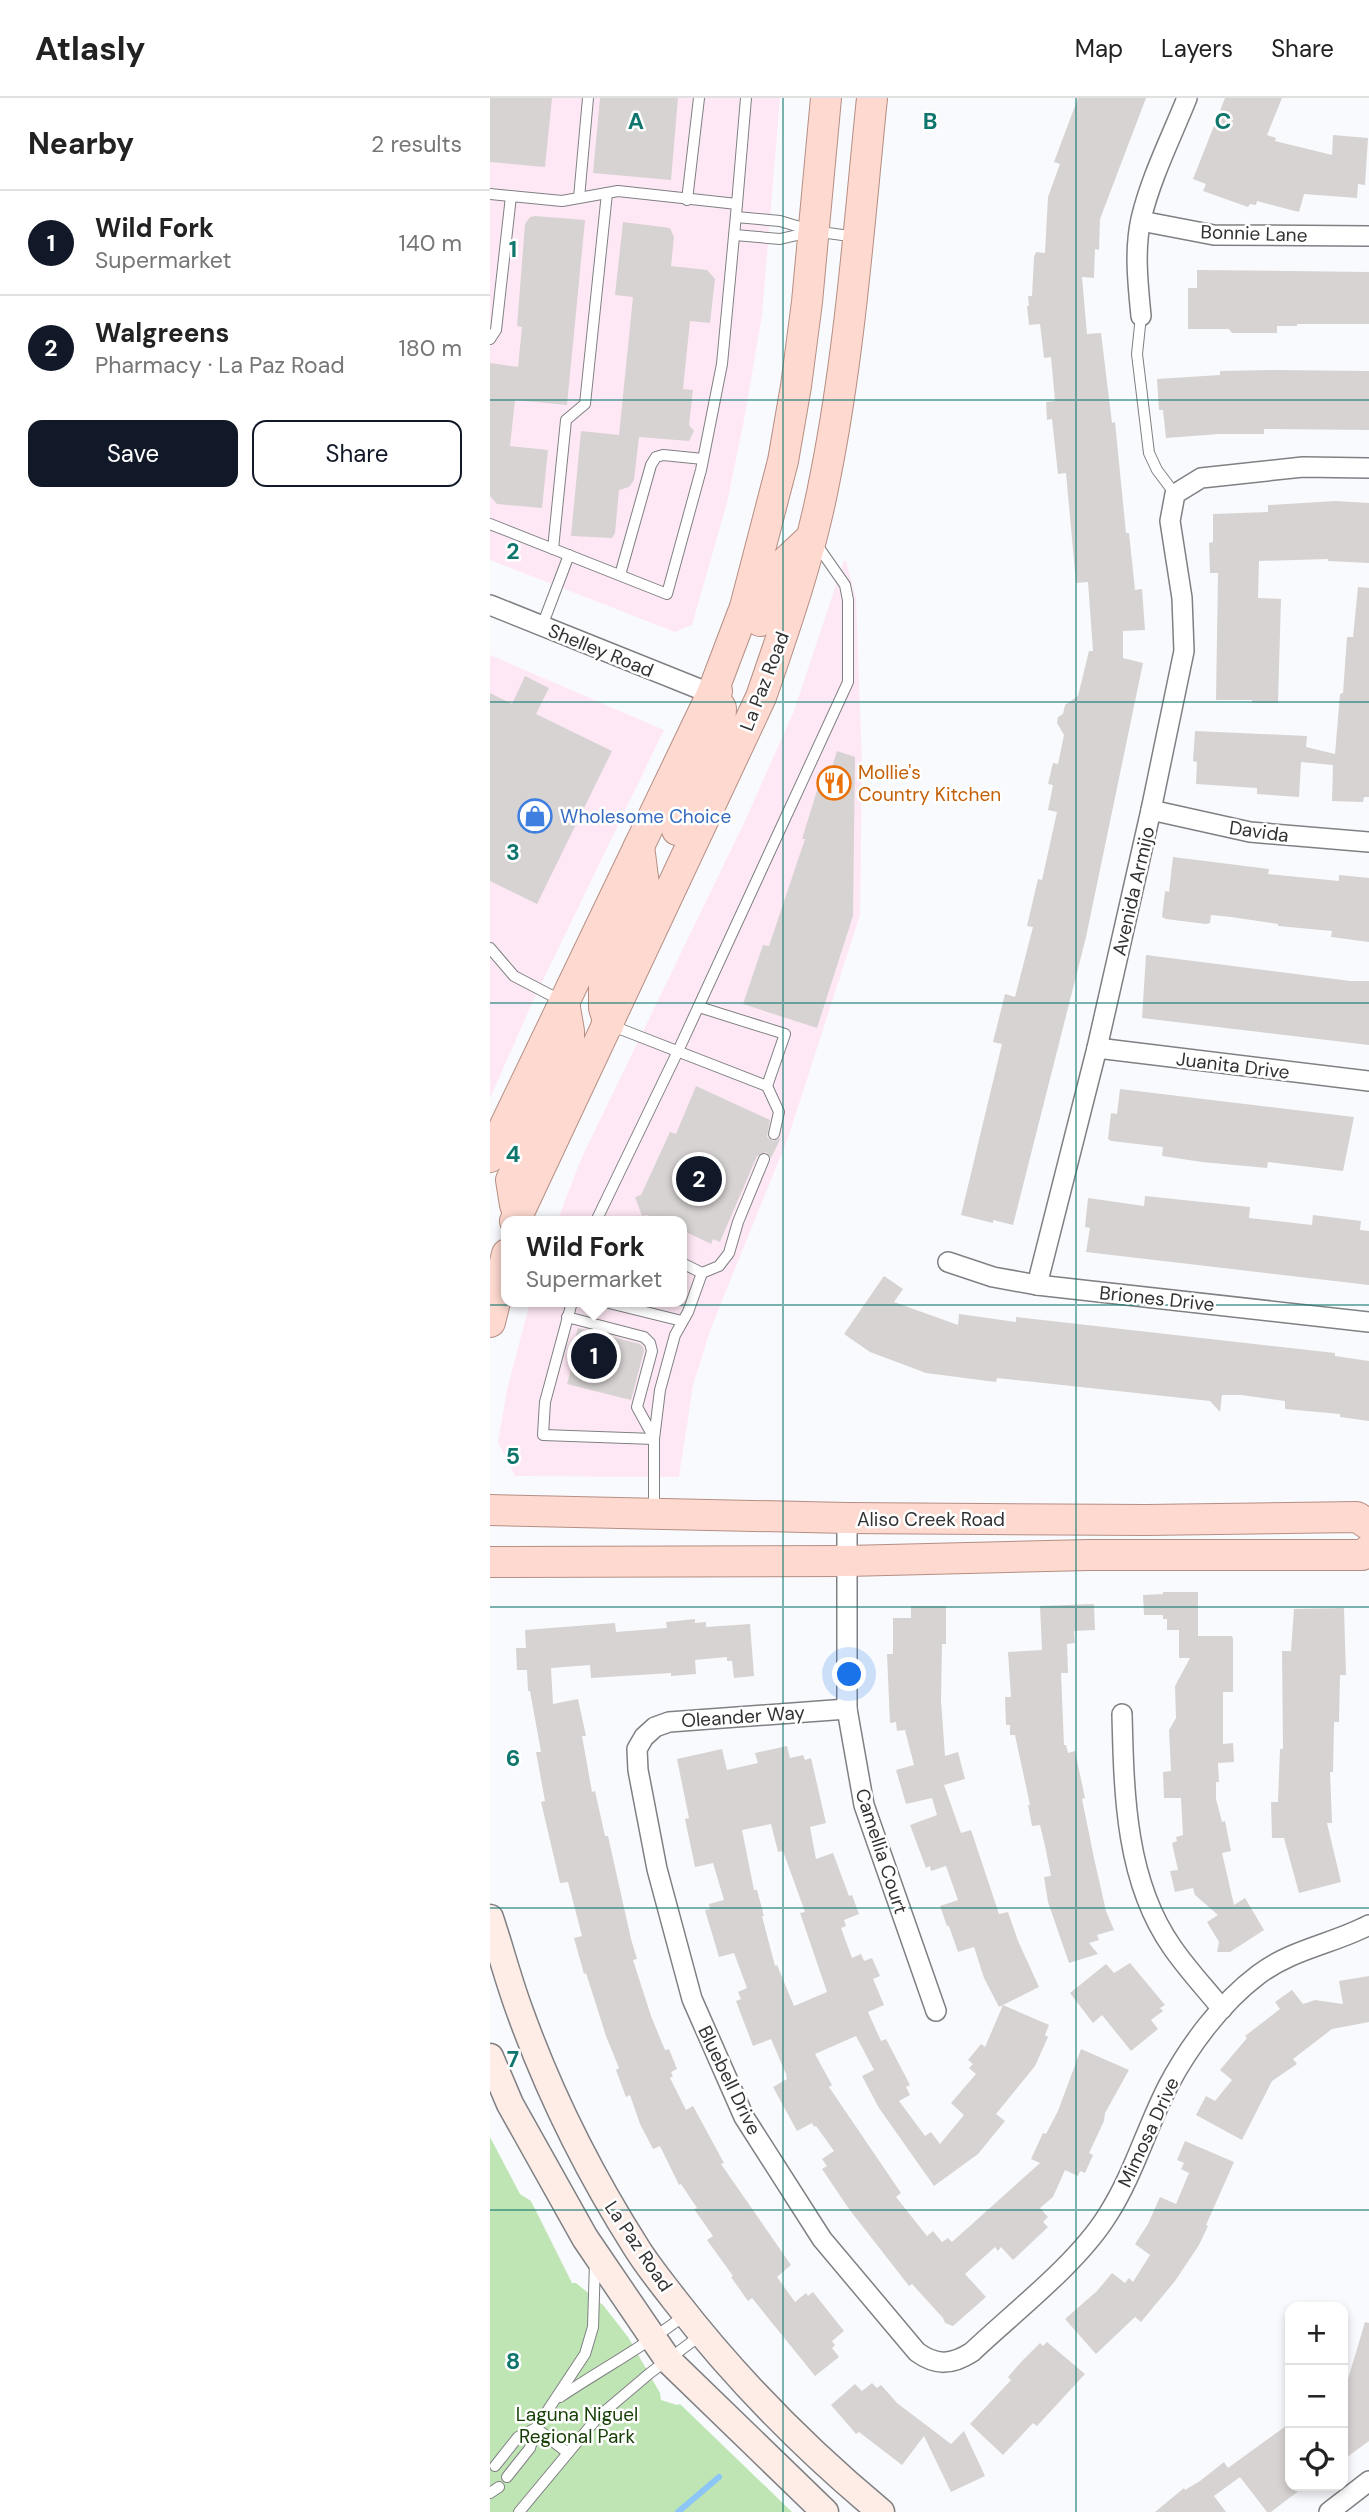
<!DOCTYPE html>
<meta charset="utf-8">
<style>
body{margin:0;font-family:"DM Sans",sans-serif;background:#f6f6f6;color:#222}
.controls{position:absolute;right:21px;bottom:21px;display:grid;overflow:hidden;border-radius:14px;box-shadow:0 4px 10px #0003}
.controls button{width:63px;height:63px;display:grid;place-items:center;padding:0;border:0;border-bottom:2px solid #e0e0e0;background:#fff;color:#222;font:35px sans-serif}
.you{position:absolute;left:360px;top:1577px;width:24px;height:24px;margin:-18px;border:5px solid #fff;border-radius:50%;background:#1a73e8;box-shadow:0 0 0 10px #1a73e833}
.badge{display:grid;place-items:center;width:46px;height:46px;border-radius:50%;background:#111827;color:#fff;font-size:23px;font-weight:700}
.pin{position:absolute;translate:-50% -50%;border:4px solid #fff;box-shadow:0 2px 7px #0006}
.popup{position:absolute;left:11px;top:1118px;width:186px;height:91px;box-sizing:border-box;display:grid;place-content:center;border-radius:14px;background:#fff;filter:drop-shadow(0 2px 5px #0005);font-size:23px;white-space:nowrap;color:#767676}
.popup b{font-size:26px;color:#222}
.popup::after{content:'';position:absolute;left:50%;top:100%;margin-left:-14px;border:14px solid transparent;border-top-color:#fff}
.list{margin:0;padding:0;list-style:none}
h2{display:flex;justify-content:space-between;align-items:center;height:91px;margin:0;padding:0 28px;font-size:30px}
h2 small{font-size:23px;font-weight:400;color:#767676}
.list li{display:grid;grid-template-columns:46px 1fr auto;gap:21px;align-items:center;box-sizing:border-box;height:105px;padding:0 28px;border-top:2px solid #e0e0e0}
.list b{display:block;font-size:26px;white-space:nowrap}
.list p{margin:0;font-size:23px;white-space:nowrap;color:#767676}
.list em{font-size:23px;font-style:normal;color:#767676}
.actions{display:flex;gap:14px;padding:21px 28px}
.actions a{flex:1;padding:16px 0;border:2px solid #111827;border-radius:14px;text-align:center;font-size:24px;color:#111827}
.actions .main{background:#111827;color:#fff}
.icon{flex:none;width:38px;height:38px;fill:none;stroke:currentColor;stroke-width:2;stroke-linecap:round;stroke-linejoin:round}
.map{position:relative;flex:none;width:879px;height:2414px;overflow:hidden}
header{display:flex;align-items:center;gap:42px;box-sizing:border-box;height:98px;padding:0 35px;background:#fff;border-bottom:2px solid #e0e0e0}
header strong{font-size:33px}
nav{display:flex;gap:38px;margin-inline-start:auto;font-size:24px}
main{display:flex}
aside{flex:1;background:#fff}
.map>svg:first-child{display:block}
</style>
<header>
<strong>Atlasly</strong>
<nav><a>Map</a><a>Layers</a><a>Share</a></nav>
</header>
<main>
<aside>
<h2>Nearby<small>2 results</small></h2>
<ul class="list">
<li><span class="badge">1</span><div><b>Wild Fork</b><p>Supermarket</p></div><em>140 m</em></li>
<li><span class="badge">2</span><div><b>Walgreens</b><p>Pharmacy · La Paz Road</p></div><em>180 m</em></li>
</ul>
<div class="actions"><a class="main">Save</a><a>Share</a></div>
</aside>
<div class="map">
<svg width="879" height="2414" viewBox="0 0 879 2414">
<rect width="100%" height="100%" fill="#f9fafd"/>
<g fill="#ffe8f5">
<polygon points="0,0 290,0 272,217 255,317 237,405 202,527 185,534 0,462"/>
<polygon points="355,460 366,500 372,665 370,817 298,1040 221,1230 203,1287 189,1379 25,1378 8,1344 17,1292 40,1204 192,1204 192,1123 67,1123 92,1059 254,725 304,613"/>
<polygon points="0,557 174,632 43,903 0,1000"/>
</g>
<polygon fill="#c0e5b5" points="0,2039 30,2096 41,2103 82,2185 86,2185 113,2207 138,2239 170,2295 171,2302 187,2307 190,2306 302,2414 0,2414"/>
<g fill="none" stroke-linecap="round" stroke-linejoin="round">
<polyline stroke="#8bc6f6" stroke-width="6" points="188,2414 229,2379"/>
</g>
<g fill="#d7d3d2" fill-rule="evenodd">
<polygon points="0,0 62,0 55,69 0,64"/>
<polygon points="110,0 188,0 181,82 103,75"/>
<polygon points="588,0 656,0 610,121 609,152 605,151 604,180 592,179 597,236 611,235 622,325 625,324 636,435 639,435 645,492 652,491 655,532 633,533 633,560 653,565 596,839 523,1127 503,1122 503,1125 471,1117 512,946 503,944 515,896 525,899 543,829 537,828 548,781 552,782 567,714 558,712 563,687 558,686 563,665 568,666 574,637 567,625 568,619 573,616 575,607 588,598 599,553 603,553 598,484 586,485 576,375 568,376 562,321 557,322 556,304 565,303 561,259 554,260 550,226 539,227 537,208 539,208 538,198 542,198 544,159 546,154 555,155 558,99 570,66 564,64"/>
<polygon points="735,0 792,0 777,37 786,40 785,43 842,57 843,37 878,40 875,87 868,86 867,100 814,96 809,114 767,103 766,107 760,106 758,109 713,93 716,86 703,81"/>
<polygon points="45,118 95,122 77,307 25,302 20,348 58,352 52,410 7,406 0,398 0,265 28,269 32,229 27,228 35,126 40,119"/>
<polygon points="133,124 180,130 184,139 181,168 217,172 225,181 220,225 200,223 193,291 203,292 199,327 204,333 199,343 149,339 144,382 139,389 129,392 125,435 122,440 81,438 91,333 129,337 143,199 125,197"/>
<polygon points="707,172 879,174 879,226 807,226 807,228 787,228 787,235 742,235 739,231 698,231 698,190 707,190"/>
<polygon points="787,272 879,273 879,332 774,331 774,336 729,336 676,340 673,312 669,312 667,281 730,277 730,273"/>
<polygon points="845,403 879,405 879,465 838,463 838,461 769,463 768,500 791,501 788,605 762,605 762,602 726,602 728,475 720,475 719,445 723,444 723,416 778,414 778,407"/>
<polygon points="868,489 879,490 879,699 874,699 873,704 842,703 843,667 811,664 809,699 767,696 767,690 706,686 707,664 703,663 705,633 817,638 816,649 845,656 850,596 853,595 857,539 863,539"/>
<polygon points="35,578 59,590 46,616 122,653 47,806 0,783 0,595 22,606"/>
<polygon points="347,653 365,659 363,818 327,930 253,906 273,847 279,848 315,741 312,741 328,689 335,691"/>
<polygon points="683,759 779,771 778,776 849,783 849,777 879,780 879,844 841,839 842,833 788,828 788,826 741,819 721,817 720,825 716,826 676,821 672,819 675,793 679,794"/>
<polygon points="656,857 860,883 879,883 879,947 652,920"/>
<polygon points="206,988 280,1022 277,1039 283,1043 291,1040 281,1060 276,1054 267,1058 230,1144 223,1141 221,1146 192,1132 192,1123 172,1123 157,1117 152,1118 145,1099 151,1097 180,1034 186,1036"/>
<polygon points="630,991 864,1019 853,1073 778,1064 777,1070 712,1064 672,1058 673,1049 621,1043 618,1041 621,1015 627,1016"/>
<polygon points="655,1098 760,1109 759,1120 822,1127 823,1117 871,1123 870,1132 879,1133 879,1187 596,1154 600,1130 595,1129 598,1100 654,1108"/>
<polygon points="394,1178 413,1191 404,1204 468,1227 469,1216 526,1224 526,1219 845,1255 845,1258 879,1263 879,1323 850,1319 850,1316 795,1311 795,1303 751,1297 732,1297 730,1314 720,1303 507,1280 506,1284 436,1275 380,1254 354,1236"/>
<polygon points="88,1230 150,1246 153,1249 154,1253 141,1302 77,1286 84,1261 80,1260"/>
<polygon points="673,1494 708,1494 708,1538 742,1538 743,1541 743,1594 733,1594 733,1646 743,1645 744,1664 728,1665 729,1684 726,1684 726,1701 732,1724 735,1723 741,1753 732,1755 744,1807 755,1800 774,1832 740,1854 727,1854 729,1844 717,1824 728,1817 705,1797 703,1790 685,1794 680,1773 688,1772 682,1745 687,1743 686,1739 693,1737 691,1700 674,1700 673,1674 681,1673 679,1632 686,1620 685,1588 700,1560 689,1560 689,1532 677,1532 677,1521 673,1521 673,1517 654,1517 653,1497 673,1496"/>
<polygon points="604,1506 605,1532 584,1533 585,1545 577,1546 578,1575 571,1575 574,1647 576,1647 578,1655 585,1653 595,1700 592,1701 604,1760 616,1813 624,1832 607,1837 609,1842 599,1845 608,1856 579,1865 558,1804 554,1779 561,1778 555,1748 550,1727 542,1728 538,1707 540,1707 525,1637 520,1637 520,1627 516,1627 515,1599 521,1599 518,1554 552,1552 550,1508"/>
<polygon points="421,1508 456,1508 456,1546 452,1546 451,1602 455,1658 468,1654 475,1681 454,1687 471,1735 481,1732 509,1816 518,1814 528,1843 549,1889 509,1909 494,1880 484,1849 468,1854 459,1828 457,1828 450,1808 468,1802 456,1768 441,1773 440,1768 436,1770 420,1727 447,1717 442,1700 416,1706 406,1672 424,1667 415,1632 407,1633 406,1624 400,1625 397,1556 403,1556 403,1520 421,1520"/>
<polygon points="854,1510 856,1577 850,1577 849,1624 844,1624 843,1674 840,1674 842,1725 837,1725 851,1784 809,1795 794,1740 782,1740 781,1704 788,1704 790,1651 793,1651 792,1553 801,1553 804,1511"/>
<polygon points="205,1521 205,1525 216,1524 216,1529 260,1526 264,1578 244,1580 242,1563 237,1563 237,1559 205,1562 206,1576 181,1578 181,1575 101,1580 100,1567 61,1570 63,1606 88,1601 96,1638 92,1638 102,1694 105,1693 115,1738 118,1738 141,1841 147,1861 143,1862 161,1918 175,1952 179,1951 187,1971 181,1974 183,1978 180,1980 196,2012 203,2008 234,2065 231,2066 301,2167 287,2179 305,2204 316,2195 318,2198 323,2194 354,2233 342,2243 345,2247 342,2250 349,2259 325,2278 262,2200 258,2203 241,2179 243,2178 217,2142 223,2138 204,2111 207,2110 191,2086 189,2087 170,2048 163,2051 150,2026 140,1997 136,1999 126,1972 129,1970 116,1938 96,1875 94,1876 84,1840 92,1838 78,1784 70,1785 51,1704 55,1703 46,1654 51,1654 40,1593 38,1593 37,1572 27,1572 26,1550 36,1550 35,1532 125,1525 126,1534 177,1530 176,1524"/>
<path d="M297,1648L300,1660L313,1657L315,1662L321,1660L336,1725L320,1729L326,1761L343,1755L359,1798L362,1797L369,1816L354,1822L356,1828L351,1830L362,1860L371,1856L374,1863L382,1860L390,1878L383,1881L394,1907L378,1914L391,1943L396,1941L420,1987L416,1989L420,1997L409,2003L435,2038L441,2034L450,2046L474,2017L461,2005L486,1976L479,1970L483,1966L478,1962L491,1946L495,1949L513,1907L559,1927L555,1937L558,1939L545,1968L506,2016L515,2023L488,2056L444,2088L389,2010L372,1978L384,1972L366,1938L325,1956L342,1987L339,1989L411,2095L406,2099L437,2138L443,2133L452,2144L458,2140L462,2144L550,2065L541,2061L553,2035L556,2036L568,2013L591,1951L639,1972L615,2015L614,2023L599,2055L603,2057L595,2075L590,2073L588,2078L575,2072L563,2099L550,2110L558,2119L553,2124L558,2129L523,2162L511,2149L508,2153L505,2149L475,2176L496,2199L463,2228L455,2225L453,2220L422,2186L419,2188L359,2111L332,2071L337,2068L332,2061L344,2053L326,2028L324,2029L322,2025L307,2033L283,1989L297,1981L296,1976L281,1941L263,1948L246,1903L251,1901L248,1894L257,1890L244,1855L229,1859L215,1812L220,1811L219,1806L234,1802L223,1765L205,1769L195,1721L199,1720L187,1661L232,1651L237,1672L268,1665L265,1655ZM281,1726L288,1754L293,1753L315,1814L310,1815L337,1894L304,1908L287,1867L285,1868L272,1818H274L267,1792H264L252,1732Z"/>
<polygon points="640,1865 675,1907 670,1910 673,1913 661,1922 668,1931 641,1953 612,1917 603,1925 580,1895 616,1866 624,1875"/>
<polygon points="879,1878 879,1924 842,1931 803,1961 807,1966 782,1983 752,2042 706,2017 716,1998 725,2003 742,1982 730,1972 757,1940 755,1938 790,1911 785,1904 802,1892 813,1906 825,1902 853,1906 849,1883"/>
<polygon points="695,2043 744,2064 716,2127 718,2128 709,2147 685,2183 651,2224 645,2219 606,2256 575,2221 607,2193 622,2175 635,2185 639,2180 643,2184 660,2157 645,2146 658,2126 670,2099 686,2106 699,2075 691,2071 694,2065 687,2062"/>
<polygon points="875,2224 879,2225 879,2343 853,2362 853,2298"/>
<polygon points="557,2244 595,2276 547,2328 543,2325 513,2357 480,2326 521,2282 518,2279 532,2263 550,2245 553,2248"/>
<polygon points="382,2285 387,2290 391,2287 407,2305 461,2346 474,2333 495,2378 461,2394 434,2338 412,2367 369,2334 366,2336 341,2307 365,2286 372,2293"/>
<polygon points="800,2325 800,2388 815,2388 781,2414 777,2414 750,2379 724,2398 736,2414 665,2414 694,2390 695,2392 710,2383 734,2364 738,2370"/>
</g>
<g fill="none" stroke-linecap="round" stroke-linejoin="round">
<defs>
<g id="service">
<polyline points="0,96 72,103 128,93 247,106 232,266 211,372 177,496 0,426"/>
<polyline points="89,100 98,0"/>
<polyline points="197,102 209,0"/>
<polyline points="247,106 256,0"/>
<polyline points="246,119 290,123 323,133 367,139"/>
<polyline points="245,137 290,141 320,134"/>
<polyline points="651,218 647,256 659,355 667,372 685,396"/>
<polyline points="0,241 6,232 21,98"/>
<polyline points="63,451 76,322 95,306 117,95"/>
<polyline points="130,477 161,367 166,359 173,357 213,361"/>
<polyline points="52,528 79,457"/>
<polyline points="0,850 24,878 72,903"/>
<polyline points="120,927 277,988 295,936 209,909"/>
<polyline points="277,988 289,1014 284,1036"/>
<polyline points="106,1123 188,953 358,584 358,502 355,487 327,447"/>
<polyline points="212,1175 229,1168 239,1155 248,1124 274,1061"/>
<polyline points="82,1204 55,1304 53,1337 164,1341"/>
<polyline points="115,1204 192,1223"/>
<polyline points="77,1219 154,1239 160,1245 162,1253 147,1309 164,1340"/>
<polyline points="164,1414 164,1341 170,1292 185,1237 198,1214 212,1175 192,1165"/>
<path d="M70,2299C112,2271 155,2248 195,2217"/>
<polyline points="46,2330 78,2355"/>
<polyline points="5,2368 28,2339 46,2330"/>
<polyline points="17,2379 40,2350 46,2330 95,2256 103,2229 105,2164"/>
<polyline points="0,2395 9,2389"/>
<polyline points="29,2414 108,2319 160,2275 211,2237"/>
</g>
<g id="minor">
<polyline points="651,123 724,137 879,138"/>
<path d="M651,218C648,186 644,153 651,121C661,79 681,40 697,0"/>
<polyline points="0,507 222,596"/>
<polyline points="661,712 760,734 879,744"/>
<polyline points="607,950 879,983"/>
<polyline points="458,1164 503,1179 547,1187 879,1224"/>
<polyline points="547,1187 607,950 661,712 694,553 692,500 680,423 685,396 711,380 813,369 879,370"/>
<polyline points="357,1420 357,1611 374,1707 446,1913"/>
<path d="M357,1611L179,1624L165,1629L154,1639L147,1651L148,1672L167,1771L202,1901L254,2019L332,2141L427,2254C446,2268 462,2267 482,2254C523,2215 587,2166 617,2118C643,2078 656,2031 678,1988C699,1948 731,1905 768,1877C802,1851 843,1846 879,1827"/>
<path d="M632,1616C634,1694 635,1782 682,1849C697,1871 716,1891 732,1911"/>
<polyline points="839,2414 879,2383"/>
</g>
<g id="secondary">
<path d="M0,1820C10,1850 18,1881 29,1911C59,1995 99,2075 146,2149C157,2167 171,2184 184,2201C245,2280 314,2350 391,2414"/>
<polyline points="0,1959 20,2006 95,2140 178,2262 335,2414"/>
</g>
<g id="primary">
<polyline points="270,523 288,471 321,440"/>
<polyline points="187,732 230,632 231,610 222,596 227,593"/>
<polyline points="119,926 114,910 114,880 154,787 149,748"/>
<polyline points="0,1059 222,596 255,509 293,363 306,288 317,204 336,0"/>
<polyline points="25,1107 21,1082 79,954 79,933 74,904"/>
<path d="M25,1123L271,599C296,527 321,455 335,380C360,255 369,127 382,0"/>
<polyline points="0,1224 17,1156"/>
<polyline points="0,1412 357,1420 656,1422 867,1419 879,1427"/>
<polyline points="0,1464 357,1463 599,1457 872,1457 879,1452"/>
</g>
</defs>
<use href="#service" stroke="#7f8083" stroke-width="12"/>
<use href="#minor" stroke="#7f8083" stroke-width="22"/>
<use href="#secondary" stroke="#7f8083" stroke-width="29"/>
<use href="#primary" stroke="#b58e84" stroke-width="32"/>
<use href="#service" stroke="#fff" stroke-width="10"/>
<use href="#minor" stroke="#fff" stroke-width="19"/>
<use href="#secondary" stroke="#feece7" stroke-width="26"/>
<use href="#primary" stroke="#fdd9cf" stroke-width="30"/>
</g>
<path fill="none" stroke="#0f766e" stroke-width="2" stroke-opacity="0.55" d="M293,0V2414M586,0V2414M0,302H879M0,604H879M0,905H879M0,1207H879M0,1509H879M0,1810H879M0,2112H879"/>
<defs>
<symbol id="restaurant-ring" viewBox="-11 -11 22 22"><circle r="9.5" fill="#fff" stroke="#e8710a" stroke-width="1.5"/><path d="M-5-6h1v4h1v-4h1v4h1v-4h1v5L-1.5 .5V6h-2V.5L-5-1ZM5-6V6H3V1.5H1.5Q1.5-4 5-6Z" fill="#e8710a"/></symbol>
<symbol id="shop-ring" viewBox="-11 -11 22 22"><circle r="9.5" fill="#fff" stroke="#3f7fe0" stroke-width="1.5"/><path d="M-5-2.5h2.3a2.7 3.5 0 0 1 5.4 0H5L5.5 6h-11ZM-1.5-2.5h3a1.5 2.3 0 0 0-3 0Z" fill="#3f7fe0"/></symbol>
</defs>
<g fill-rule="evenodd">
<use href="#restaurant-ring" x="325" y="666" width="38" height="38"/>
<use href="#shop-ring" x="26" y="699" width="38" height="38"/>
</g>
<g text-anchor="middle" stroke-width="5" stroke-linejoin="round" paint-order="stroke">
<g font-size="19" fill="#323233" stroke="#fff">
<text transform="translate(764 135) rotate(2)" y="7">Bonnie Lane</text>
<text transform="translate(111 552) rotate(22)" y="7">Shelley Road</text>
<text transform="translate(274 583) rotate(-69)" y="7">La Paz Road</text>
<text transform="translate(769 733) rotate(8)" y="7">Davida</text>
<text transform="translate(643 793) rotate(-77)" y="7">Avenida Armijo</text>
<text transform="translate(743 967) rotate(7)" y="7">Juanita Drive</text>
<text transform="translate(667 1200) rotate(6)" y="7">Briones Drive</text>
<text x="441" y="1428">Aliso Creek Road</text>
<text transform="translate(253 1618) rotate(-4)" y="7">Oleander Way</text>
<text transform="translate(392 1753) rotate(72)" y="7">Camellia Court</text>
<text transform="translate(240 1982) rotate(64)" y="7">Bluebell Drive</text>
<text transform="translate(658 2034) rotate(-65)" y="7">Mimosa Drive</text>
<text transform="translate(149 2148) rotate(56)" y="7">La Paz Road</text>
</g>
<g font-size="19" fill="#c56008" stroke="#fff" text-anchor="start">
<text x="368" y="681">Mollie's<tspan x="368" dy="22">Country Kitchen</tspan></text>
</g>
<g font-size="19" fill="#366cbe" stroke="#fff" text-anchor="start">
<text x="70" y="725">Wholesome Choice</text>
</g>
<g font-size="19" fill="#143e04" stroke="#fff">
<text x="87" y="2323">Laguna Niguel<tspan x="87" dy="22">Regional Park</tspan></text>
</g>
</g>
<g font-size="23" text-anchor="middle" font-weight="bold" fill="#0f766e" stroke="#fff" stroke-width="5" stroke-linejoin="round" paint-order="stroke">
<text x="146" y="31">A</text>
<text x="440" y="31">B</text>
<text x="733" y="31">C</text>
<text x="23" y="159">1</text>
<text x="23" y="461">2</text>
<text x="23" y="762">3</text>
<text x="23" y="1064">4</text>
<text x="23" y="1366">5</text>
<text x="23" y="1668">6</text>
<text x="23" y="1969">7</text>
<text x="23" y="2271">8</text>
</g>
</svg>
<div class="controls">
<button>+</button>
<button>−</button>
<button><svg class="icon" aria-label="locate" viewBox="0 0 24 24"><circle cx="12" cy="12" r="6"/><path d="M12 2v4M12 18v4M2 12h4M18 12h4"/></svg></button>
</div>
<div class="you"></div>
<div class="pin badge" style="left:104px;top:1258px">1</div>
<div class="popup"><b>Wild Fork</b>Supermarket</div>
<div class="pin badge" style="left:209px;top:1081px">2</div>
</div>
</main>
